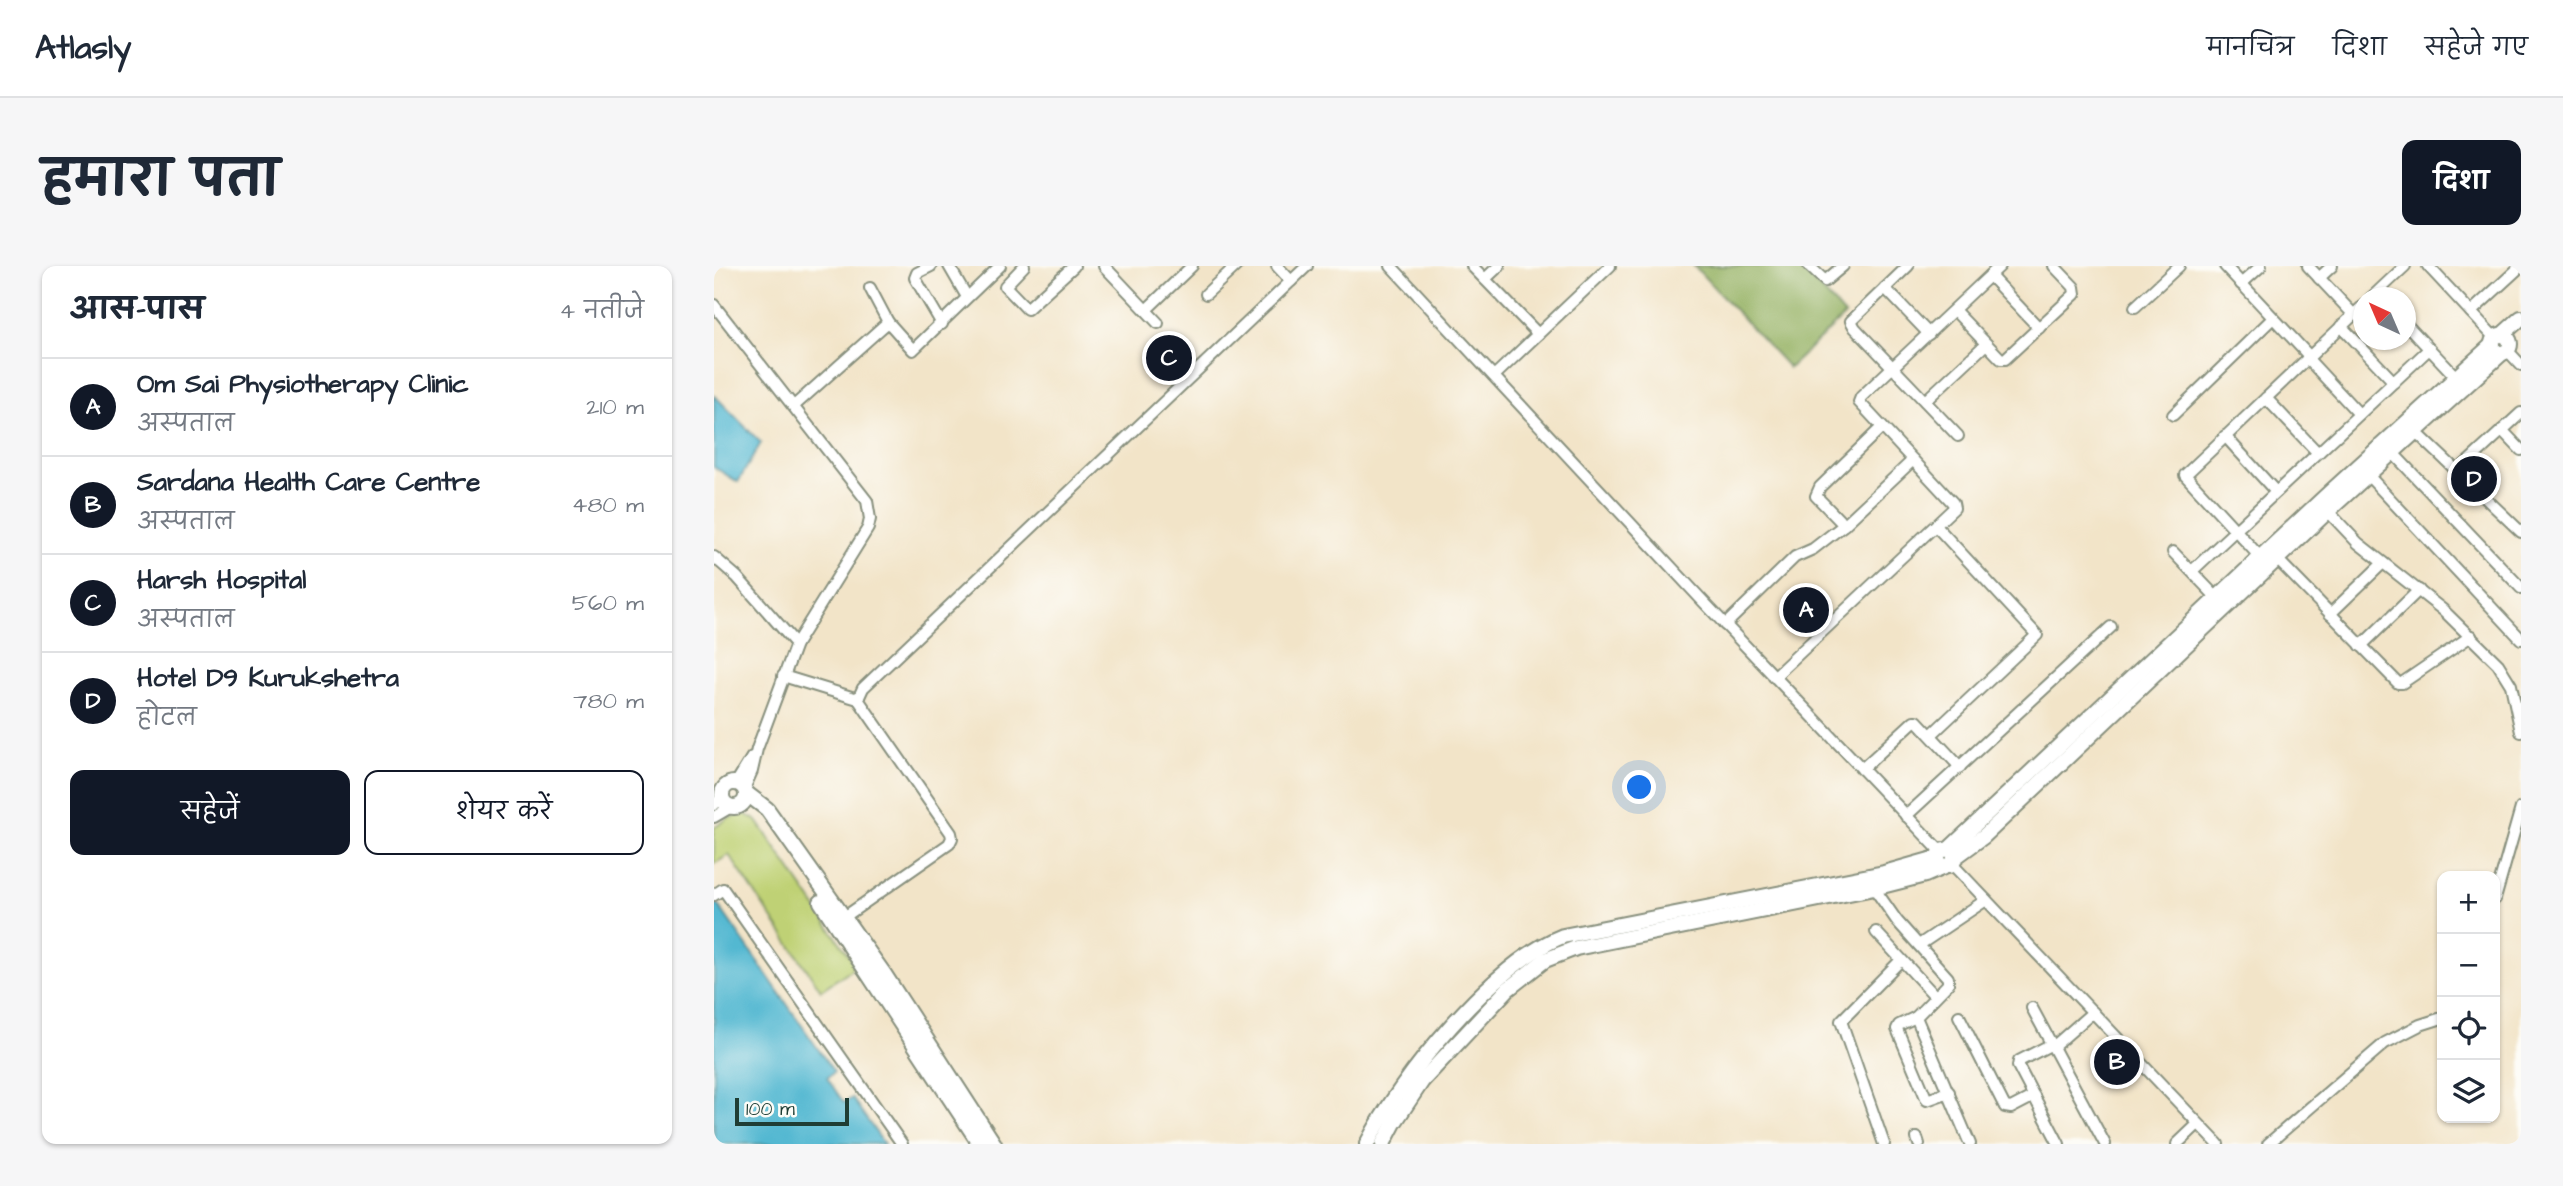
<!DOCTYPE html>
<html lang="hi">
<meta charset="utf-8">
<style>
body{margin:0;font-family:"Architects Daughter","Playpen Sans Deva",sans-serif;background:#f6f6f7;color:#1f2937}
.controls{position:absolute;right:21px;bottom:21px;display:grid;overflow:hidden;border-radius:14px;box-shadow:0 2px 5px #0004}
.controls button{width:63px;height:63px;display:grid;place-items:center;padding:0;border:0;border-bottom:2px solid #e0e1e3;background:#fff;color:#1f2937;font:35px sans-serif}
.compass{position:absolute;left:1639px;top:21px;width:63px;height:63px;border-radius:50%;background:#fff;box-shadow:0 2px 5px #0004;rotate:316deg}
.scale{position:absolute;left:21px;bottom:18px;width:114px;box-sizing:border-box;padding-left:7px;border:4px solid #1f3d34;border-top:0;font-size:19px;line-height:24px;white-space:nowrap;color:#1f3d34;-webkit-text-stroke:5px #fdfcf7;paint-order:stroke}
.you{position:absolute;left:926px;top:522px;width:24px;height:24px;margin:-18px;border:5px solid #fff;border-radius:50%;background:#1a73e8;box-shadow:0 0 0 10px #1a73e833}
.badge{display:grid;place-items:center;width:46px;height:46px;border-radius:50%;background:#111827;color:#fff;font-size:23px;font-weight:700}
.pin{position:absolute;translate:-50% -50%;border:4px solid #fff;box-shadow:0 2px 7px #0006}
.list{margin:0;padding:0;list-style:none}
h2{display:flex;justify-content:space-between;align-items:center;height:91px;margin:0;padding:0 28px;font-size:30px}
h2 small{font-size:23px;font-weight:400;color:#747a83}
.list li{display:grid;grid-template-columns:46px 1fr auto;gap:21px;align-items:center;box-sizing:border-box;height:98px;padding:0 28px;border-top:2px solid #e0e1e3}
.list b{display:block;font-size:26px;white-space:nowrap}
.list p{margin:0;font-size:23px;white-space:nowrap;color:#747a83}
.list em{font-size:23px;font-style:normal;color:#747a83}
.actions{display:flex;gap:14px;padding:21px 28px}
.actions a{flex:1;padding:16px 0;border:2px solid #111827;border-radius:14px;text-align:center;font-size:24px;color:#111827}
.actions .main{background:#111827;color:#fff}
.icon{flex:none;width:38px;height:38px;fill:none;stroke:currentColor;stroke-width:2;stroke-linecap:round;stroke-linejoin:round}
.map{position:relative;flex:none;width:1807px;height:878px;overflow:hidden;border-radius:14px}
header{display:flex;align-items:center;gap:42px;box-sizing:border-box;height:98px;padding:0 35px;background:#fff;border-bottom:2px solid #e0e1e3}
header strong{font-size:33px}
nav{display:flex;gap:38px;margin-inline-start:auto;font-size:24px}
.intro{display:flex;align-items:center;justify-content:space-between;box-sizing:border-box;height:168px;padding:0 42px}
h1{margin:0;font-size:49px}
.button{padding:18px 32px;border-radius:14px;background:#111827;color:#fff;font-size:24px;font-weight:700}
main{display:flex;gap:42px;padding:0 42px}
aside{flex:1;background:#fff;border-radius:14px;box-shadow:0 2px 5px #0004}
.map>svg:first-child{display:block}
</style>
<header>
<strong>Atlasly</strong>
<nav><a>मानचित्र</a><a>दिशा</a><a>सहेजे गए</a></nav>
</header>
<div class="intro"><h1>हमारा पता</h1><a class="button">दिशा</a></div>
<main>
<aside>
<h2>आस-पास<small>4 नतीजे</small></h2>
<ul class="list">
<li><span class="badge">A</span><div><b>Om Sai Physiotherapy Clinic</b><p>अस्पताल</p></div><em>210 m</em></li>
<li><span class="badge">B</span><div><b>Sardana Health Care Centre</b><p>अस्पताल</p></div><em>480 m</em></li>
<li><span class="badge">C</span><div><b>Harsh Hospital</b><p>अस्पताल</p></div><em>560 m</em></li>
<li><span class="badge">D</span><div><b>Hotel D9 Kurukshetra</b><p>होटल</p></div><em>780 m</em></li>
</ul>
<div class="actions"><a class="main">सहेजें</a><a>शेयर करें</a></div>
</aside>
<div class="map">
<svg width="1807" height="878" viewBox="0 0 1807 878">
<rect width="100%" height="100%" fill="#fdfcf7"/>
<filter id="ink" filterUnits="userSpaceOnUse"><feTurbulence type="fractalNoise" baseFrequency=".0143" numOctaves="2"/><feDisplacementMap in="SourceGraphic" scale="14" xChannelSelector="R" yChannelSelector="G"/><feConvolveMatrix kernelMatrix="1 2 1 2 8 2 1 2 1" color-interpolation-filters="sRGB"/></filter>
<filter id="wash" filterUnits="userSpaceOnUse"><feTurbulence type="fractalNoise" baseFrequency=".00686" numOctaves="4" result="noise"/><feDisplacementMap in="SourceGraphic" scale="28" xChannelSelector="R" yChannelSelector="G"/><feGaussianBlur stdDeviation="1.57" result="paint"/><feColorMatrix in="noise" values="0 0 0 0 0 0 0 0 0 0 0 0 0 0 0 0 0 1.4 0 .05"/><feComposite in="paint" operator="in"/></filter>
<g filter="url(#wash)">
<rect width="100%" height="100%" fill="#f2e4c8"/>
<polygon fill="#bfd174" stroke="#6f8754" stroke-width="2" points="31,548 43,555 142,700 107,724 15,589 0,598 0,562 14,552"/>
<polygon fill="#97b366" stroke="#5b784d" stroke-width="2" points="980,0 1086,0 1131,49 1075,102"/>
<g fill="#53b8d1" stroke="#397a82" stroke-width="2">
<polygon points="0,129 47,177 24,216 0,201"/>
<polygon points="3,637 120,806 113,812 130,837 138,832 170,878 0,878 0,639"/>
</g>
</g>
<g filter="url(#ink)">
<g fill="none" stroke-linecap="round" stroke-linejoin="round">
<defs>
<g id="minor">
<polyline points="217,0 203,7 201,12 228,58"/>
<polyline points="235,0 253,31"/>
<polyline points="310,0 291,20 313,43 360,0"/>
<polyline points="390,0 444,57"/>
<polyline points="563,0 577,15"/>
<polyline points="677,0 986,332 1226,585"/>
<polyline points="758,0 824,68"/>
<polyline points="1095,0 1111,15 1129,0"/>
<polyline points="1194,0 1137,55 1141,62 1244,170"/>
<polyline points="1511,0 1595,90"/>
<polyline points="1594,0 1639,48"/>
<polyline points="1714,0 1781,72"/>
<polyline points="1276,10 1325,62"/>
<polyline points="1605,12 1618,0"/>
<polyline points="771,13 785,0"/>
<polyline points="1527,18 1547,0"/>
<polyline points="156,22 174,56 199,84 286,0"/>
<polyline points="1171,22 1215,68"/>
<polyline points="492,28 522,0"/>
<polyline points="1657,32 1691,0"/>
<polyline points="0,39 153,235 156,253 154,262 82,378 43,483 38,505 30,523"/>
<polyline points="1421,41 1465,0"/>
<polyline points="432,44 478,0"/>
<polyline points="1240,44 1287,93 1291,93 1361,28 1360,21 1340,0"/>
<polyline points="1757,46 1807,0"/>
<polyline points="1692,58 1742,111"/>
<polyline points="1627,60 1680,116"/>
<polyline points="1793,84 1807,99"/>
<polyline points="1593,92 1645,148"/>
<polyline points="780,110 896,0"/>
<polyline points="1552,132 1604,187"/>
<polyline points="1211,135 1272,78"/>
<polyline points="80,140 174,56"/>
<polyline points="1459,149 1559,52"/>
<polyline points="1168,161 1106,221 1102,230 1130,259 1199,194"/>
<polyline points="1788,164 1807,184"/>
<polyline points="1702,166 1807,266"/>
<polyline points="1511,170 1562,226"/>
<polyline points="1679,187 1807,322"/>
<polyline points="1650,205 1807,373"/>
<polyline points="1743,206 1807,147"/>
<polyline points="1609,240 1644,277 1729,344 1784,398 1797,419 1807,466"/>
<polyline points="1459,286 1504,333"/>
<polyline points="0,291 23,311 82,378"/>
<polyline points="1547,292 1471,209 1650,39"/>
<polyline points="1563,293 1684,417 1688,417 1757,370"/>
<polyline points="1478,305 1715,83"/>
<polyline points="1616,348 1669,297"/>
<polyline points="1011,359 1081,291 1099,283 1130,259"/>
<polyline points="1647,380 1705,324"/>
<polyline points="69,410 144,433 237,567 238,572 235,578 126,654"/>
<polyline points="1060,411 1240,242 1239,237 1145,136 1147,131 1286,0"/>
<polyline points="144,433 149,422 593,0"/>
<polyline points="1217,469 1323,369 1222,260"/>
<polyline points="1148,503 1200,455 1203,455 1246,501"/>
<polyline points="22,517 38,491"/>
<polyline points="0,539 8,531"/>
<polyline points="1192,550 1397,361"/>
<polyline points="0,551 17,541"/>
<polyline points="1238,598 1504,878"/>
<polyline points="1160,622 1183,655 1234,712 1234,718 1202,751 1185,759 1183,763 1213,834 1235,826"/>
<polyline points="0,629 9,623 188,878"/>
<polyline points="1781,633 1807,542"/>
<polyline points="1162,666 1221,730"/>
<polyline points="1205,679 1272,634"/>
<polyline points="1318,742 1391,878"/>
<polyline points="1245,750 1291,841 1297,842 1320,830"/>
<polyline points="1202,751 1256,878"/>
<polyline points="1338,778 1305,795 1304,800 1345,878"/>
<polyline points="1339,781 1379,746"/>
<polyline points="1203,872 1205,878"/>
<polyline points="1170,878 1127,755 1187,694"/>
<polyline points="1463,878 1484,858"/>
<polyline points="1554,878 1671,777 1706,759 1728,752"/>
</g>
<g id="major">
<polyline points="1788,69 1807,52"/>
<circle cx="1787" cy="78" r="9"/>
<circle cx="20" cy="529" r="12"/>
<polyline points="32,527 53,543 170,708 280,878"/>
<polyline points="1235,583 1240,588 1240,595 1235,600 1228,600 1223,592 1226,585 1235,583 1615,227 1779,78"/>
<polyline points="1240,592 1270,570 1614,245 1788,87"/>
<polyline points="107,636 266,878"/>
<path d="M653,878C686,812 780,697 849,670L1170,607L1223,592"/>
<polyline points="669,878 680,857 708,815 794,723 831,694 862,682 1160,622 1211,609 1232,600"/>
</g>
</defs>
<use href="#minor" stroke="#88907e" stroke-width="14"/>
<use href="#major" stroke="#88907e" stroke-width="18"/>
<use href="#minor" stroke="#fff" stroke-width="10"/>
<use href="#major" stroke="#fff" stroke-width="14"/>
</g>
</g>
</svg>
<div class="controls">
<button>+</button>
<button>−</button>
<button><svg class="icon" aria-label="locate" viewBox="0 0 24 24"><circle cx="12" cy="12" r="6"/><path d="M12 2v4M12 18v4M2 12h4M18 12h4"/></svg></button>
<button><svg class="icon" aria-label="layers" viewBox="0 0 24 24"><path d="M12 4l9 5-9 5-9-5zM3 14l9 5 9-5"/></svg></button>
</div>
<svg class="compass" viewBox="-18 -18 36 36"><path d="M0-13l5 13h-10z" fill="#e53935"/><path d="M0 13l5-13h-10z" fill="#747a83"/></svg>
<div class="scale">100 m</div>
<div class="you"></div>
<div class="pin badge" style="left:1092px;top:344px">A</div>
<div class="pin badge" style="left:1403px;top:796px">B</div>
<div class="pin badge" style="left:455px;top:92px">C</div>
<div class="pin badge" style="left:1760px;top:213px">D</div>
</div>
</main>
